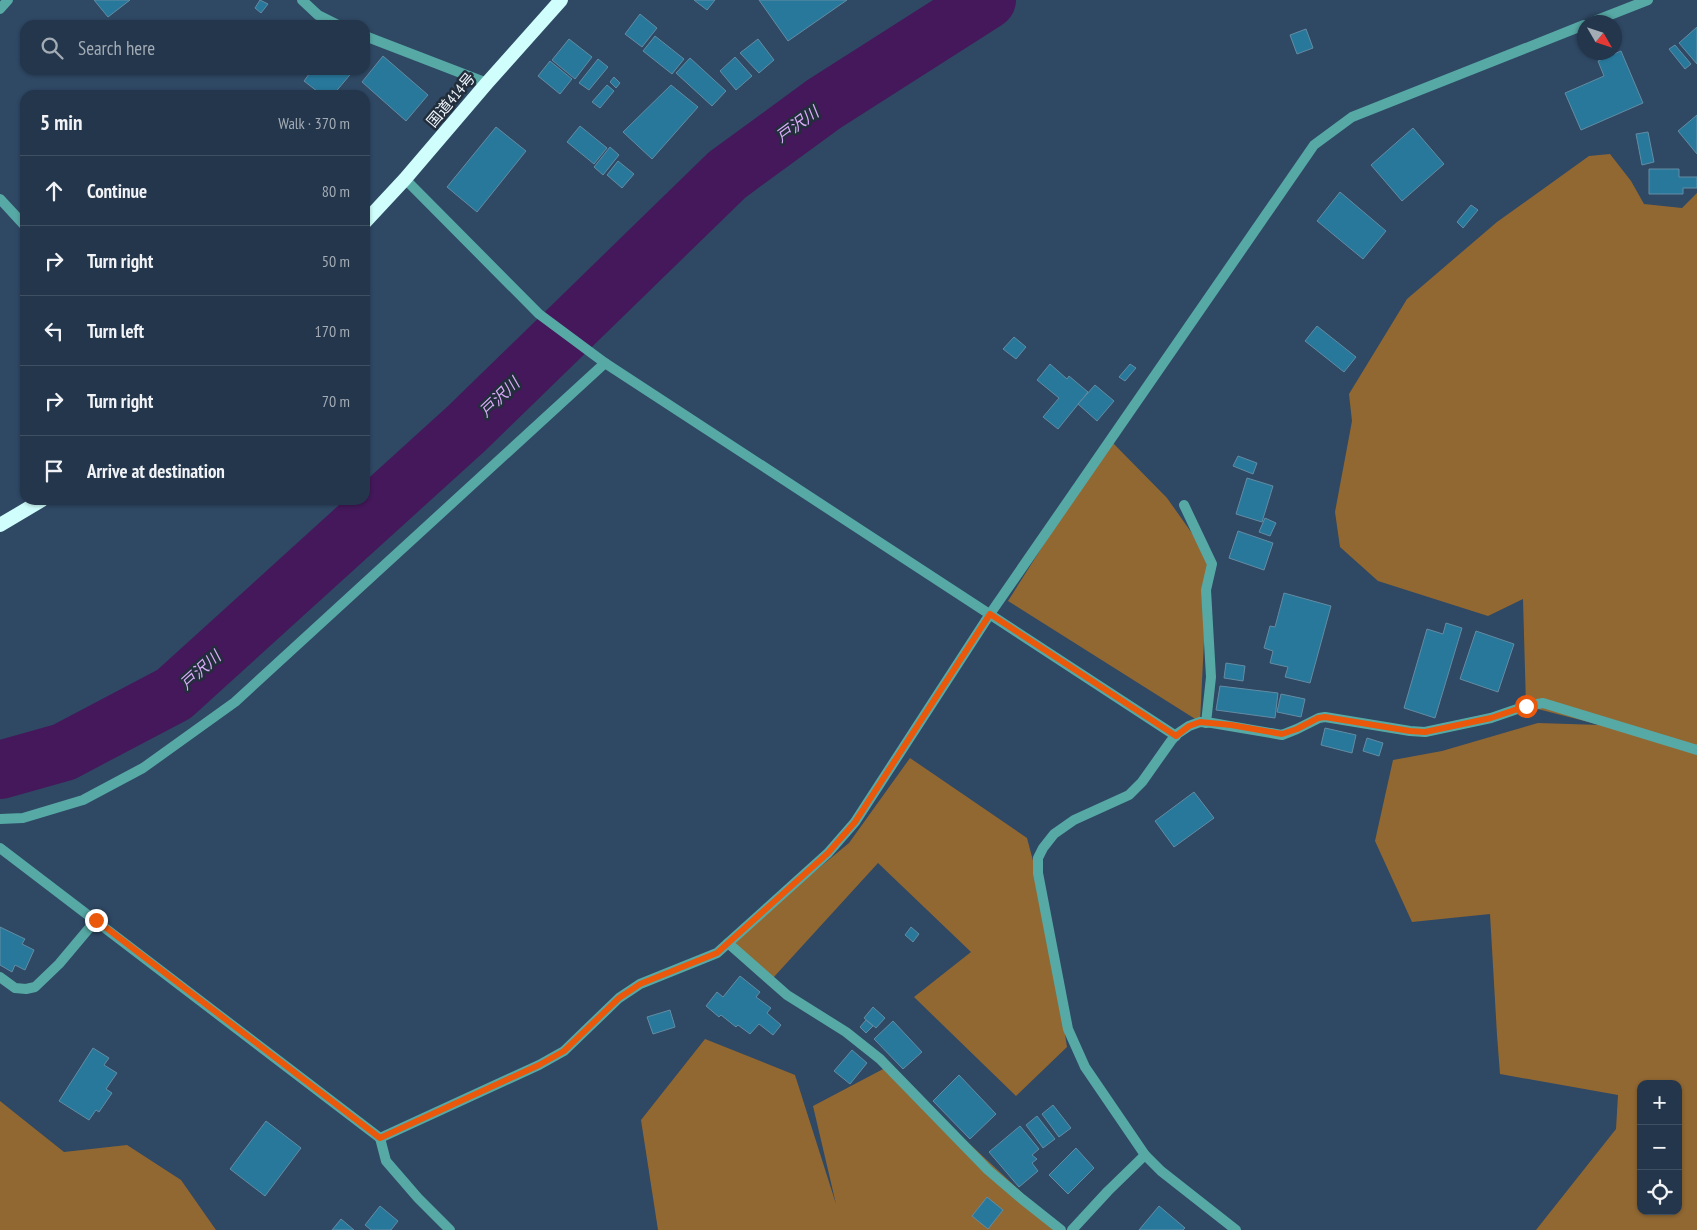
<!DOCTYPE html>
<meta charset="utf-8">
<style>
body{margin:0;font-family:"PT Sans Narrow","Noto Sans JP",sans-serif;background:#2b3e52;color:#f1f3f6}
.controls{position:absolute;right:15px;bottom:15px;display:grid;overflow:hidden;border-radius:10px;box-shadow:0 1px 4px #0004}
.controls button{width:45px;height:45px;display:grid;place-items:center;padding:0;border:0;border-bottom:1px solid #405063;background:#23364b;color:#f1f3f6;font:25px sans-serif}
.compass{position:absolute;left:1577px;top:15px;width:45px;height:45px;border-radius:50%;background:#23364b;box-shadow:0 1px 4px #0004;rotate:129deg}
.stop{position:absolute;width:15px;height:15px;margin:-11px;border:4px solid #ea580c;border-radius:50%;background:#fff}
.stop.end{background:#ea580c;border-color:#fff;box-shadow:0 1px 5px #0008}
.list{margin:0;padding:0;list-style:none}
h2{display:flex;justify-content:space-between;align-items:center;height:65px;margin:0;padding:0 20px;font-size:21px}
h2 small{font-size:16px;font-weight:400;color:#a3abb5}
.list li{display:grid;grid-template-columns:32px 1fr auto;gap:15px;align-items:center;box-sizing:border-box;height:70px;padding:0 20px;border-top:1px solid #405063}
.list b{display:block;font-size:19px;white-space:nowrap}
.list em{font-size:16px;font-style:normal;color:#a3abb5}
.icon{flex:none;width:28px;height:28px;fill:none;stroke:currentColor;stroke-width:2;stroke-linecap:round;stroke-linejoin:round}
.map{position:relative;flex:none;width:1697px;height:1230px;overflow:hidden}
.search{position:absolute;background:#23364b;box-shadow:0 1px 4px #0004;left:20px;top:20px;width:350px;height:55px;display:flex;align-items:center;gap:12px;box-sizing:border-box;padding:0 18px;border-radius:15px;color:#a3abb5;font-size:19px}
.panel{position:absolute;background:#23364b;box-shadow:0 1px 4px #0004;left:20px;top:90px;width:350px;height:415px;border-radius:15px}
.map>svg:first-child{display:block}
</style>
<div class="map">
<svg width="1697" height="1230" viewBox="0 0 1697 1230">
<rect width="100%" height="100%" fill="#2f4864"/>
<g fill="#916832" fill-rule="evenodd">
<path d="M1610,154L1631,181L1644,204L1682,208L1697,193V1230H1536L1616,1129L1618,1095L1500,1074L1497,1035L1490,914L1412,922L1375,841L1393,760L1442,751L1538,723L1600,725L1526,706L1523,599L1488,616L1378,581L1340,547L1335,512L1352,421L1349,394L1407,299L1497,222L1589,156ZM1641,1084H1678V1211H1641Z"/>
<polygon points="1110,440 1167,498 1211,560 1207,580 1200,722 1008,601"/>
<polygon points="910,758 1027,838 1045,906 1067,1047 1016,1096 914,997 971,952 878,863 773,978 728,943 849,843"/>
<polygon points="705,1039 795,1075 836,1204 813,1106 887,1067 1062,1230 658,1230 641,1120"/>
<polygon points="0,1101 64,1152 127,1145 181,1180 216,1230 0,1230"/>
</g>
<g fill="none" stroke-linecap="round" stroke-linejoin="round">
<polyline stroke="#44185a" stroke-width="58" points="0,770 64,752 174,694 467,428 727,175 824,104 987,0"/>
</g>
<g fill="#28789c" stroke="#638ca3">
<polygon points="94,0 130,0 108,17"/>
<polygon points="260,0 268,4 261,13 255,8"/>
<polygon points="694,0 715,0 707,10"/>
<polygon points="759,0 847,0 788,41"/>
<polygon points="640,14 657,28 642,47 625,34"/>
<polygon points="1697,27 1697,64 1679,43"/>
<polygon points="1306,29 1313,48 1297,54 1290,35"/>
<polygon points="655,36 684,59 672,74 643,51"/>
<polygon points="569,39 592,57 575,79 552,60"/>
<polygon points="758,39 774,60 759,73 740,53"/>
<polygon points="1675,45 1691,64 1685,69 1669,49"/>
<polygon points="1621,51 1643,103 1581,130 1565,93 1604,76 1598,61"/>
<polygon points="383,56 428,95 406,121 362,82"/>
<polygon points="735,57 752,76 736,90 720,71"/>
<polygon points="690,58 726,91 712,106 676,73"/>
<polygon points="598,59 608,67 589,90 579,83"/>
<polygon points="550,61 572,79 560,94 538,76"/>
<polygon points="312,70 354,70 333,95 322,95 304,81"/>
<polygon points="614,77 620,83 616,88 610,82"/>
<polygon points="607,85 614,91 600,108 592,102"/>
<polygon points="671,85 698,107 652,159 623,132"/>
<polygon points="1697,115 1697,154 1678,131"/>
<polygon points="580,126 607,148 594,164 567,142"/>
<polygon points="496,127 526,151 477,212 447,187"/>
<polygon points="1413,128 1444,164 1402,201 1371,165"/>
<polygon points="1648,132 1654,162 1642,165 1636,134"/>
<polygon points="610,147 619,155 603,175 594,167"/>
<polygon points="618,161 634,174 622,188 607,175"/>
<polygon points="1649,169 1679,169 1679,177 1697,177 1697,188 1683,188 1683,194 1649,194"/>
<polygon points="1340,192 1386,231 1363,259 1317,221"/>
<polygon points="1471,205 1478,210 1463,228 1457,222"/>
<polygon points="1317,326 1356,357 1344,372 1305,341"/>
<polygon points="1014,337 1026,347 1016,359 1003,349"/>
<polygon points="1050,364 1067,379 1069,376 1088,392 1058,429 1043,417 1059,398 1037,380"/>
<polygon points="1130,364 1136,368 1125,381 1119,377"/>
<polygon points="1095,385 1114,401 1097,421 1078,404"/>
<polygon points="1238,456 1257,463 1253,474 1233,466"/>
<polygon points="1247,478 1273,486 1262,522 1236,514"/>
<polygon points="1265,518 1276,523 1270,536 1259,532"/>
<polygon points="1238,531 1273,543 1264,570 1229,558"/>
<polygon points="1284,593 1331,606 1310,683 1285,677 1288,667 1270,663 1273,651 1264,648 1270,626 1275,627"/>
<polygon points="1446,623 1462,628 1435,718 1404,708 1427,629 1443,634"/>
<polygon points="1476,631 1514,644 1498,692 1460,679"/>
<polygon points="1226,663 1245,666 1243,681 1224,678"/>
<polygon points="1220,686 1278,693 1275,718 1216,710"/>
<polygon points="1281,694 1305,699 1301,717 1277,712"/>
<polygon points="1325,728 1356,735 1352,753 1321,745"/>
<polygon points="1367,738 1383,743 1379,756 1363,751"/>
<polygon points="1194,792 1214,818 1174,847 1155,821"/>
<polygon points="0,927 25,939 22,944 34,950 25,970 15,965 12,972 0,965"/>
<polygon points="911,927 919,934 913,942 905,935"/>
<polygon points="740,976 760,992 756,997 771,1008 767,1013 781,1025 773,1035 759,1024 750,1034 738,1025 736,1027 721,1015 719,1017 706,1006 717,992 723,997"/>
<polygon points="873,1007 885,1018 876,1028 864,1018"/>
<polygon points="670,1010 675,1027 653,1034 647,1017"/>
<polygon points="866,1020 873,1026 866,1033 860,1027"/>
<polygon points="893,1021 922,1052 903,1069 874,1039"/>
<polygon points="93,1048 109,1058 104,1065 117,1073 106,1089 112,1093 99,1112 96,1110 89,1120 59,1101"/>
<polygon points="852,1050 867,1063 850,1084 834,1071"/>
<polygon points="959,1075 996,1114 970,1139 933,1101"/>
<polygon points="1053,1105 1071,1128 1059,1137 1042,1114"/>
<polygon points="1037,1116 1055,1139 1043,1148 1026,1125"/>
<polygon points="266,1121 301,1148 265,1196 230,1169"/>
<polygon points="1020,1126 1039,1149 1032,1155 1037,1159 1032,1163 1038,1171 1019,1187 989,1152"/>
<polygon points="1076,1148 1094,1168 1068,1194 1049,1175"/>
<polygon points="987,1197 1003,1210 988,1229 972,1216"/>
<polygon points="380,1206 398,1221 391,1230 371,1230 365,1225"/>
<polygon points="1159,1206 1185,1228 1183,1230 1139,1230"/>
<polygon points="341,1219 354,1230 332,1230"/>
</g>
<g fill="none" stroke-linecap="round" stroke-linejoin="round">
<g stroke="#57a9a5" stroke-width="10">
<polyline points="1184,505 1212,564 1206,590 1211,677 1206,723"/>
<polyline points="1072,1230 1108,1191 1145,1155"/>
</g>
<g stroke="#57a9a5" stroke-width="10">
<polyline points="302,0 318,15 338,25"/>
<polyline points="0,9 8,0"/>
<polyline points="1592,22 1648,0"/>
<polyline points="365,36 487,83"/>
<polyline points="405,179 539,314 605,363 1176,736"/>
<polyline points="0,199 25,226"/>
<polyline points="0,819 23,818 83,800 143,768 235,702 605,363"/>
<polyline points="0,848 380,1138 539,1065 564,1051 619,998 640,984 717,953 828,853 855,822 990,614 1314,145 1352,117 1584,25"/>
<polyline points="728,943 787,995 846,1032 880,1059 988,1170 1022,1199 1061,1230"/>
<polyline points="0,977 15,988 26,989 35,987 59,964 96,920"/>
<polyline points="380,1138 386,1161 418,1198 450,1230"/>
<polyline points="1236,1230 1161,1171 1145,1155 1085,1067 1068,1029 1038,873 1038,858 1043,848 1054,834 1074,820 1129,795 1142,782 1171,741 1177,734 1189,726 1200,722 1212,723 1282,735 1297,729 1319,718 1325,717 1410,731 1425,732 1491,718 1526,706 1543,703 1697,750"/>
</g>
<g stroke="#cffefc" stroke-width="14">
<polyline points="365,222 405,179 487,83 561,0"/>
<polyline points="0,525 42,500"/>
</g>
</g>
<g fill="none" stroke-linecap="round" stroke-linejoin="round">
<polyline stroke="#ea580c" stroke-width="6" points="96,920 380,1138 539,1065 564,1051 619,998 640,984 717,953 828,853 855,822 990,614 1176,736 1189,726 1200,722 1231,725 1282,734 1297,729 1318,718 1325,717 1410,731 1425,732 1491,718 1526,706"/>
</g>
<g text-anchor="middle" stroke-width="5" stroke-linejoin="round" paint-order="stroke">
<g font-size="15" fill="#eff5fc" stroke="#222e3b">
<text transform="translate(451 100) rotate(-50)" y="5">国道414号</text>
</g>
<g font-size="16" font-style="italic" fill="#dbacf9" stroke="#222e3b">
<text transform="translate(797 124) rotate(-36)" y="6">戸沢川</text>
<text transform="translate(499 397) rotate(-44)" y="6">戸沢川</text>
<text transform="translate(200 670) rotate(-42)" y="6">戸沢川</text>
</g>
</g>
</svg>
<div class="controls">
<button>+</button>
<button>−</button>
<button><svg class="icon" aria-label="locate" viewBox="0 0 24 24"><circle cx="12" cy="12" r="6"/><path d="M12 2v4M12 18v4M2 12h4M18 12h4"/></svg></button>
</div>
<svg class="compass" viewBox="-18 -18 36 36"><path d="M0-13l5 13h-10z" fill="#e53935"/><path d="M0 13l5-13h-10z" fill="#a3abb5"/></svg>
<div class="stop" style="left:1526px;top:706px"></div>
<div class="stop end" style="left:96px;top:920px"></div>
<div class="search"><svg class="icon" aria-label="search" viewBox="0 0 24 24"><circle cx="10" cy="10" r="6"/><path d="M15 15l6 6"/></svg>Search here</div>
<section class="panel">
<h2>5 min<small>Walk · 370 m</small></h2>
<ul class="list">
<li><svg class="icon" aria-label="ahead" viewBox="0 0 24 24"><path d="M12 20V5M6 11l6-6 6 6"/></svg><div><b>Continue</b></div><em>80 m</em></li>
<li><svg class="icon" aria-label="right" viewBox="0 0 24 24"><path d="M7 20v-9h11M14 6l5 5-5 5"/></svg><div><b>Turn right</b></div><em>50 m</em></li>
<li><svg class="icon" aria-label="left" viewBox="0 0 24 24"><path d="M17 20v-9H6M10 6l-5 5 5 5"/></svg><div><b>Turn left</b></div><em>170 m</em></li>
<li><svg class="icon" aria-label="right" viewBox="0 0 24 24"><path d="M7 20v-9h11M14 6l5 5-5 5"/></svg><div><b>Turn right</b></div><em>70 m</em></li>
<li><svg class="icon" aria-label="arrive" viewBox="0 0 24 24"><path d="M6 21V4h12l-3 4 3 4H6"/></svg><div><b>Arrive at destination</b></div></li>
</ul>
</section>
</div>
